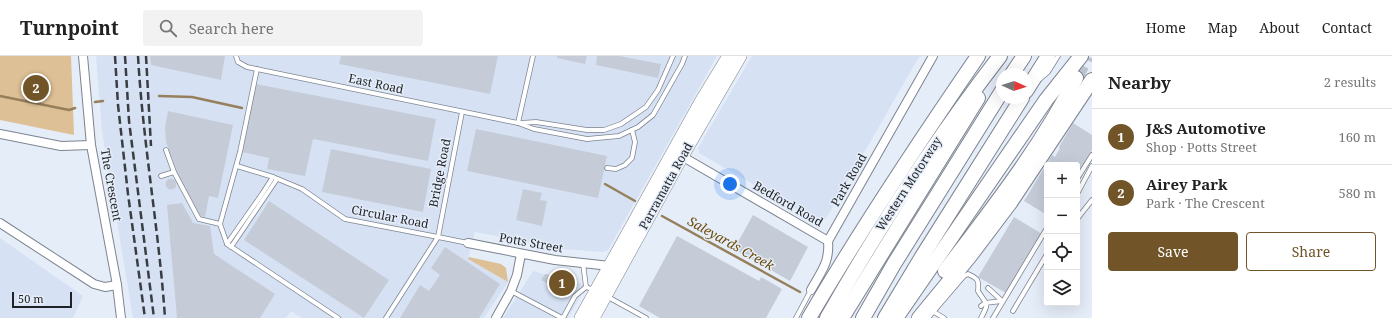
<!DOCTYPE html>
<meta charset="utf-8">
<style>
body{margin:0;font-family:"Noto Serif",serif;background:#f2f2f2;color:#222}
.controls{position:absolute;right:12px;bottom:12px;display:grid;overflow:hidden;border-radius:4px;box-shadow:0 4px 16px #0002}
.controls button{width:36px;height:36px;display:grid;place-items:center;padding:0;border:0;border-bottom:1px solid #e0e0e0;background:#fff;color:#222;font:20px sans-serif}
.compass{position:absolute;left:996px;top:12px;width:36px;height:36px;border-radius:50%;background:#fff;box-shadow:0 4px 16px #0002;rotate:93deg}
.scale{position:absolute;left:12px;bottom:10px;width:60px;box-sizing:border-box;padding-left:4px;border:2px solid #1f2226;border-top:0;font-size:11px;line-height:14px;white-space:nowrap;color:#1f2226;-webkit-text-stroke:3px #e5edf9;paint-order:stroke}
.you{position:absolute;left:730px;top:128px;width:14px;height:14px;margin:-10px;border:3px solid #fff;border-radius:50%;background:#1a73e8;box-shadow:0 0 0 6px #1a73e833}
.badge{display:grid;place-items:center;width:26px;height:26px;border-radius:50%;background:#715528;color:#fff;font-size:13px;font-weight:700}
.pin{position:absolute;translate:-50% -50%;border:2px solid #fff;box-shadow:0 1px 4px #0006}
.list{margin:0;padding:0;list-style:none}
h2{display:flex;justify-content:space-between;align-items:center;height:52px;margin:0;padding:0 16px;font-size:17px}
h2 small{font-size:13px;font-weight:400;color:#767676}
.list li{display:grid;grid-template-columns:26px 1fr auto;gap:12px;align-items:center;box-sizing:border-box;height:56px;padding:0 16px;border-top:1px solid #e0e0e0}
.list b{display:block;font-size:15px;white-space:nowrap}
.list p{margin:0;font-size:13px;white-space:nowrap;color:#767676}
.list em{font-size:13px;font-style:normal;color:#767676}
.actions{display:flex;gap:8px;padding:12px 16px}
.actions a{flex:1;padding:9px 0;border:1px solid #715528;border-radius:4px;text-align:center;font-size:14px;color:#715528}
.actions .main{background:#715528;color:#fff}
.icon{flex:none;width:22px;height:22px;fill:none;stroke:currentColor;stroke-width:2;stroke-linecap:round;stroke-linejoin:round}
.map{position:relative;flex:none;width:1092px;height:262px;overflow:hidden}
header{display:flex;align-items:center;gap:24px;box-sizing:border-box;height:56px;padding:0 20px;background:#fff;border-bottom:1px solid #e0e0e0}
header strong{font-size:19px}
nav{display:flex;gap:22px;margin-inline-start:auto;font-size:14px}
.search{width:280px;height:36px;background:#f2f2f2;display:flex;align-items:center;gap:10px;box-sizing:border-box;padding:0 14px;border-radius:4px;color:#767676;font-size:15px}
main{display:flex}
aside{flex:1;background:#fff}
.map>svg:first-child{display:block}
</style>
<header>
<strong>Turnpoint</strong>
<div class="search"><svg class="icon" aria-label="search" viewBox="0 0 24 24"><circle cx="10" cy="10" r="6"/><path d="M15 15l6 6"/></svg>Search here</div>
<nav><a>Home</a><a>Map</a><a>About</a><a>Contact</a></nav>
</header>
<main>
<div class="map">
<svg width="1092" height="262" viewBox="0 0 1092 262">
<rect width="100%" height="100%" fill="#e5edf9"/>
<g fill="#d6e2f4">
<polygon points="96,0 717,0 608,194 602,196 562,193 475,176 468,203 508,226 484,262 302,262 291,255 286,262 133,262 102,75"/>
<polygon points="752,0 921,0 921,1 919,1 826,163 819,166 699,97 698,92"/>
<polygon points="0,182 83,240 73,262 0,262"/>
<polygon points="533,215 587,229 568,262 503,262"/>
</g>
<g fill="#ddc095">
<polygon points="0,0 71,0 74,79 0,64"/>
<polygon points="469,201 501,208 506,212 508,226 468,203"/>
</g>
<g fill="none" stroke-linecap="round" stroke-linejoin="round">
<g stroke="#967f5b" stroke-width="2.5">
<polyline points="0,40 69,54 75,52"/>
<polyline points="159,40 192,41 242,52"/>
<polyline points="95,46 103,45"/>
<polyline points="605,128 635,145"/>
<polyline points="662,160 800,236"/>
</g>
</g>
<g fill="#c5ccd8">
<polygon points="150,0 225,0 221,24 151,9"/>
<polygon points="341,0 498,0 490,38 339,8"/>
<polygon points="557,0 587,0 585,8 557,2"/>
<polygon points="597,0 619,0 661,8 658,22 596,9"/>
<polygon points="256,28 436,63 428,105 313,83 305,120 267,113 269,102 242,96"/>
<polygon points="168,55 233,69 218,142 209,140 205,161 197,159 185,136 166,86 165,71"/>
<polygon points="1073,67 1092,79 1092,94 1077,120 1077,109 1047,109 1047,159 1024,145 1052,99 1055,101 1060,92 1059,91"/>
<polygon points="476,73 607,100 598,142 467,115"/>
<polygon points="331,93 431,113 423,156 322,136"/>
<circle cx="171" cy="128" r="5.5"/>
<polygon points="523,133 542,137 540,144 547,145 542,170 516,164"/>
<polygon points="269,145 389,224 364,262 244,184"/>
<polygon points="182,147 193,167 210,170 214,198 275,238 260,262 177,262 167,149"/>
<polygon points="753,159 808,191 790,225 734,193"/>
<polygon points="1014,161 1042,178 1006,237 978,221"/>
<polygon points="677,180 759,225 761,221 782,233 766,262 660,262 639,250"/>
<polygon points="445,191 500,228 479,262 400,262 420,229 429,235 440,219 431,212"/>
<polygon points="545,218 568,224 562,235 541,224"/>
</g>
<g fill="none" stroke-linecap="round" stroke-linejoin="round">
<polyline stroke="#bdc4cf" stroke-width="14" stroke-dasharray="14 7" stroke-linecap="butt" points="1076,22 1087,0"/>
<defs>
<g id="service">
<polyline points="236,0 238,6 247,11 518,67 534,73 587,83 619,80 638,71 653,59 682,8 685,0"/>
<polyline points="1040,23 1048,16 1058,0"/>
<polyline points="462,56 438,181 468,187"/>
<polyline points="518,67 533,0"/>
<polyline points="521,67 536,66 587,74 604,74 621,68 646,51 658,34 673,0"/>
<polyline points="166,94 174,116 199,163 220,168 227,188"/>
<polyline points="237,110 273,121 302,133 345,163 438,181 386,262"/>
<polyline points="607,112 616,113 625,109 632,102 635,86 632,74"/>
<polyline points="161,120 174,116"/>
<polyline points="273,121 262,138 227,188 338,262"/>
<polyline points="1077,123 1092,99"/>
<polyline points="1077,138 1092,110"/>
<polyline points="1077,163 1092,144"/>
<polyline points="220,168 240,96 257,13"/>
<polyline points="231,191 277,123"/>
<polyline points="583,207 586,231"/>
<polyline points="988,232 1002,245"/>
<polyline points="511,235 562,262"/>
<polyline points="608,241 646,262"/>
<polyline points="981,250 985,247 1002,245"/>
<polyline points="1013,255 1047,198"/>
<polyline points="934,256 944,262"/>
<polyline points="563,262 575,240 586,231 594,234"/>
<polyline points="796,262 811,234"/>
<path d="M928,262L964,220L968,218C978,223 979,223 978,235C987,250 990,245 981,262"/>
<polyline points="993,262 1047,172"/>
</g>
<g id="minor">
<polyline points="83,0 91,89 117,229 121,262"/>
<polyline points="0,78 61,90 91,89"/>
<polyline points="678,98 828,185"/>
<polyline points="0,167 94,228 105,231 117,229"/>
<polyline points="468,187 555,204 610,210 613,212"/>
<path d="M811,234C821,216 830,206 828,185L933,0"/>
<polyline points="496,262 511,235 517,219 521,198"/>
</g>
<g id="trunk">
<polyline points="581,262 701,46 729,0"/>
<polyline points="593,262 682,100 740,0"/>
</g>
<g id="motorway">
<polyline points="1012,18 1024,0"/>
<polyline points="1026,35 1048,0"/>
<path d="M945,215C992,153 1041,91 1076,22"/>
<path d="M809,262C862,171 919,86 978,0"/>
<path d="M827,262C879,171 936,83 1000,0"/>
<polyline points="842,262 978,42"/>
<polyline points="863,262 894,208 1002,35"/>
<polyline points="885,262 923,199 1022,42"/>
<polyline points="896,262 1046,44 1081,0"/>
<polyline points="919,262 970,200 1010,147 1092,24"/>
</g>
</defs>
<use href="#service" stroke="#7d848f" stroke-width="5.5"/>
<use href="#minor" stroke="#7d848f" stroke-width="10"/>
<use href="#trunk" stroke="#7d848f" stroke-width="14"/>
<use href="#motorway" stroke="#7d848f" stroke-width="16"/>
<use href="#service" stroke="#fff" stroke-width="4"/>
<use href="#minor" stroke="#fff" stroke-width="8"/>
<use href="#trunk" stroke="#fff" stroke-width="13"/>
<use href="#motorway" stroke="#fff" stroke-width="14"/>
<g stroke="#3a3d42" stroke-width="2.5" stroke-dasharray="8 4" stroke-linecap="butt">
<polyline points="115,0 118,49 128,138 145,262"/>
<polyline points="125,0 129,65 154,262"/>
<path d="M138,0C143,88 159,174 165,262"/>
<polyline points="146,0 151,90"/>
</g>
</g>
<g text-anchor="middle" stroke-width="3" stroke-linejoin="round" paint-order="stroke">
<g font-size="12" fill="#1f2226" stroke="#e5edf9">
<text transform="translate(376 28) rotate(12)" y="4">East Road</text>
<text transform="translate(440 117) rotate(-79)" y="4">Bridge Road</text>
<text transform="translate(849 124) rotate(-60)" y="4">Park Road</text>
<text transform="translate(909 128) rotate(-57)" y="4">Western Motorway</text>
<text transform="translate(111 129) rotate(80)" y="4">The Crescent</text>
<text transform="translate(666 130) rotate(-61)" y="4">Parramatta Road</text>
<text transform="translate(788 148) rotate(30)" y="4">Bedford Road</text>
<text transform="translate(390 161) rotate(11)" y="4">Circular Road</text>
<text transform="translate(531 187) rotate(10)" y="4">Potts Street</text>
</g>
<g font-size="13" font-style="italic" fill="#6e4c09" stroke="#e5edf9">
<text transform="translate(731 187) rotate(29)" y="5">Saleyards Creek</text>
</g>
</g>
</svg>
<div class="controls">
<button>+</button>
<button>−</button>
<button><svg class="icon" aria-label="locate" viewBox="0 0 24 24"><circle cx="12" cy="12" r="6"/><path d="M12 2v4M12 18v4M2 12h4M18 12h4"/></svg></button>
<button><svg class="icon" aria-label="layers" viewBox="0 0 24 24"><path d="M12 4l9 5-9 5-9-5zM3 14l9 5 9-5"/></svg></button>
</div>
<svg class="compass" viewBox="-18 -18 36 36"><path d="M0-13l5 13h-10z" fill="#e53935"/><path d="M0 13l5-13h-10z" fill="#767676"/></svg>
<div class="scale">50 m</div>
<div class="you"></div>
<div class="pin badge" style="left:562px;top:227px">1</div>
<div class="pin badge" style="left:36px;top:32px">2</div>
</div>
<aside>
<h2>Nearby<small>2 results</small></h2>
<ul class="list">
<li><span class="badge">1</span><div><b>J&amp;S Automotive</b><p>Shop · Potts Street</p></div><em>160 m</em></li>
<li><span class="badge">2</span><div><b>Airey Park</b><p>Park · The Crescent</p></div><em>580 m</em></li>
</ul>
<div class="actions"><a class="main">Save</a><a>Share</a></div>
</aside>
</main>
